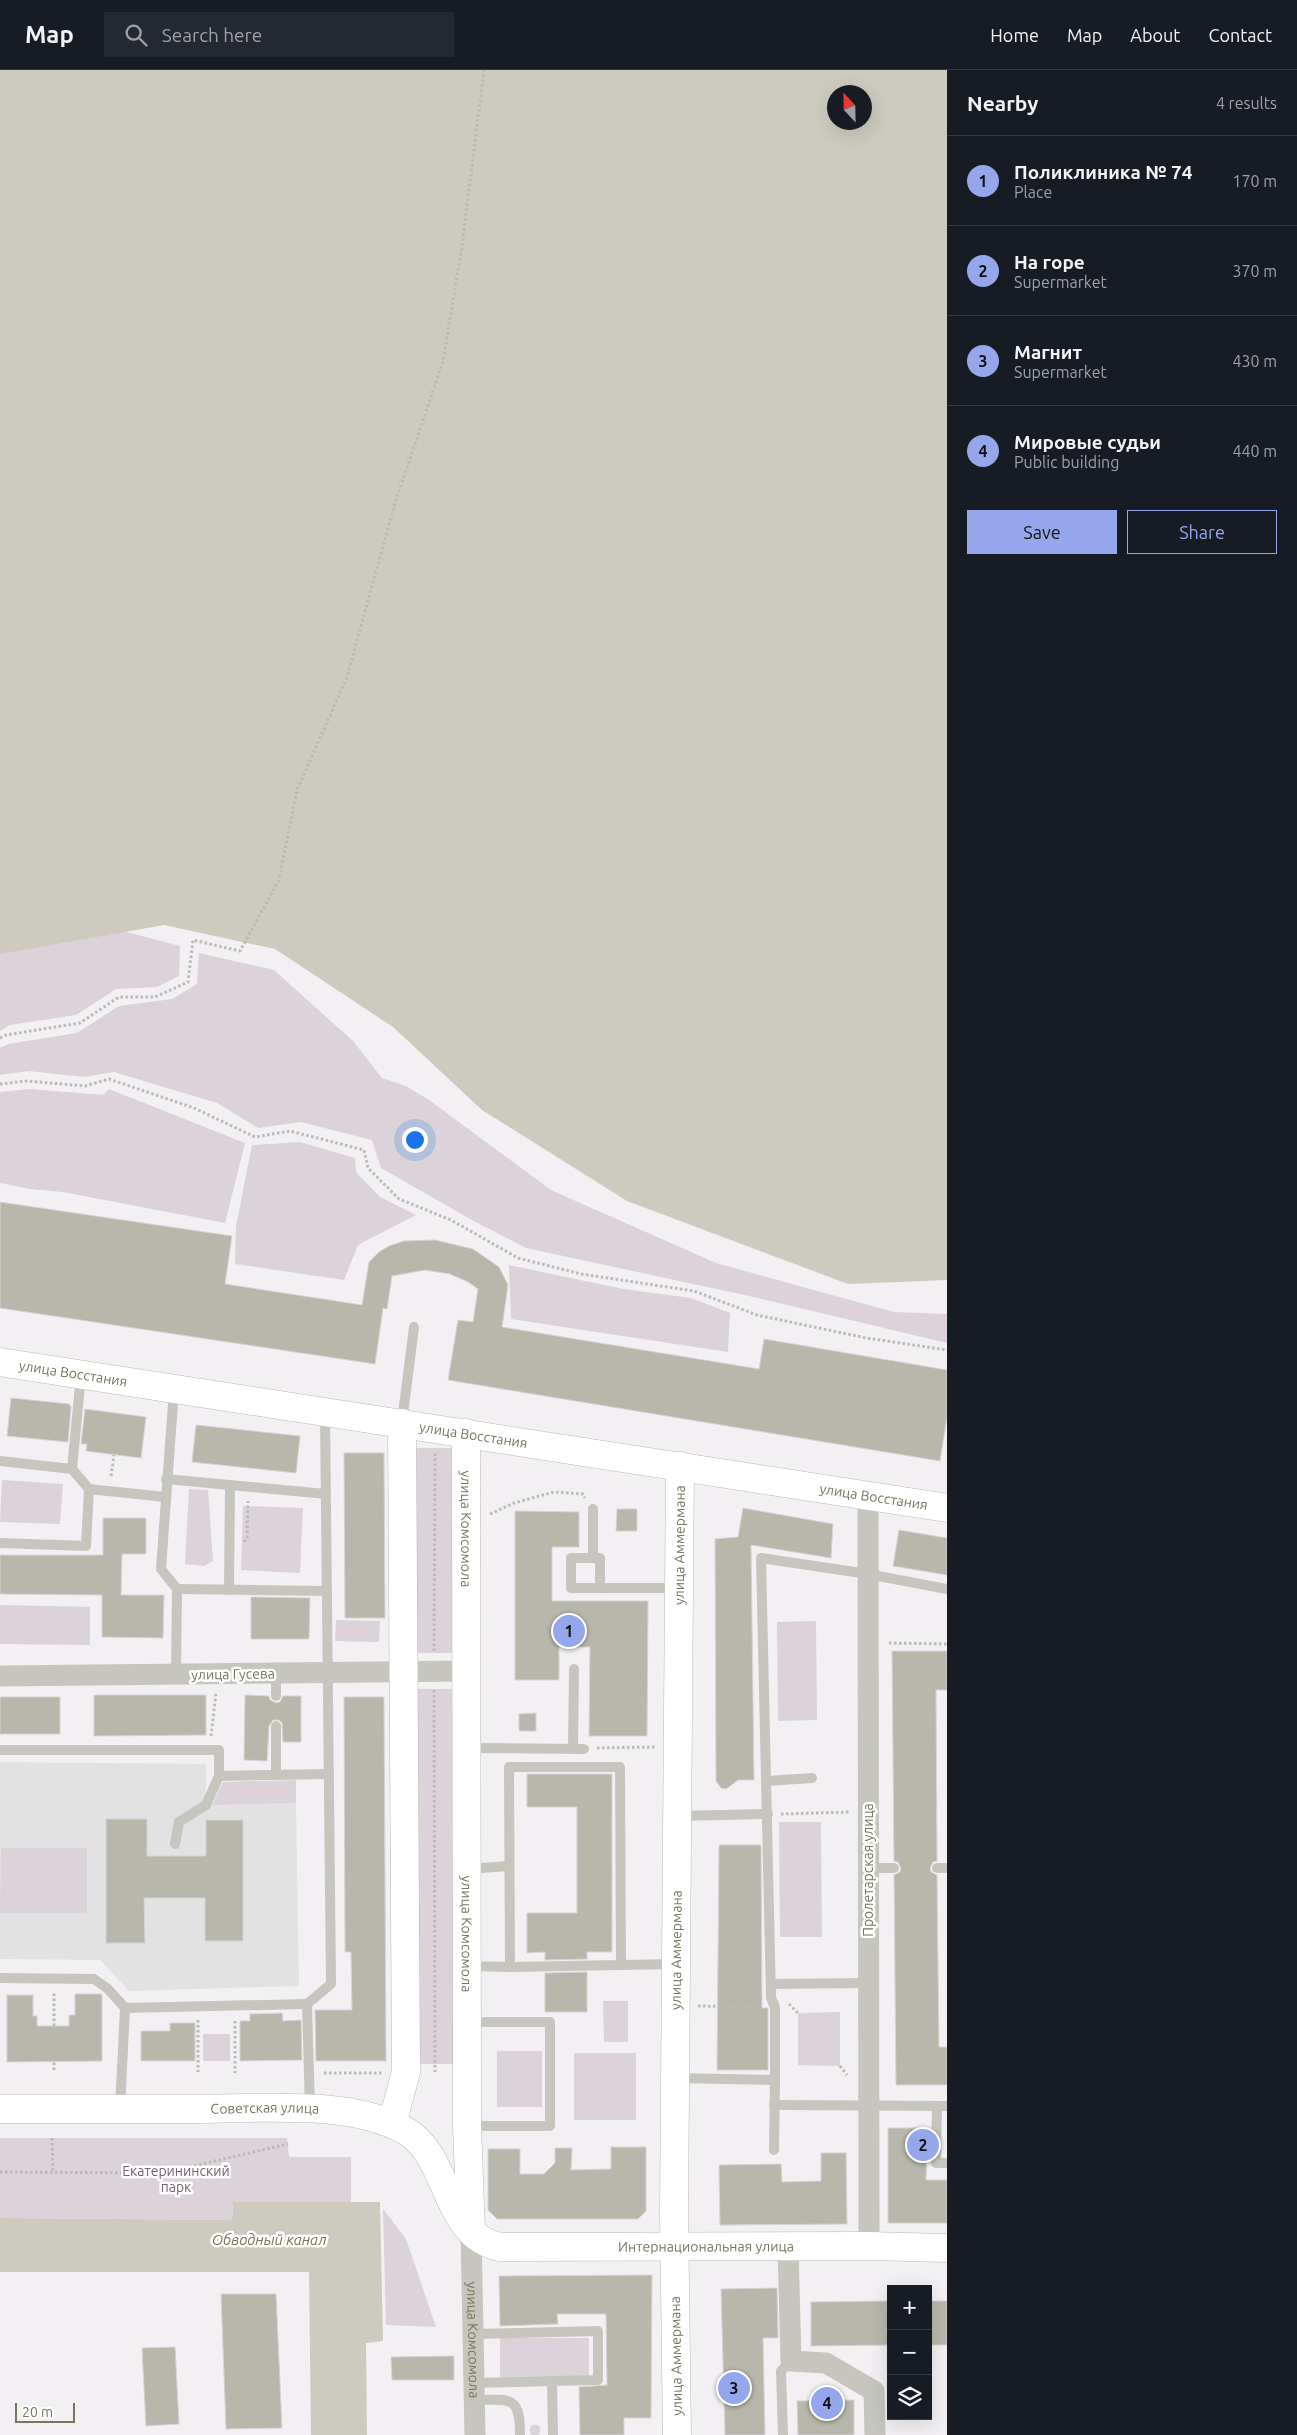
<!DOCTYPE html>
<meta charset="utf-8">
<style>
body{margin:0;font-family:Ubuntu,sans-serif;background:#242831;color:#f1f3f6}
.controls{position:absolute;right:15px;bottom:15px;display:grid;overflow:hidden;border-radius:0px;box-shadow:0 5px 20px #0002}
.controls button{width:45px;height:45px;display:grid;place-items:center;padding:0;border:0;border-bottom:1px solid #363941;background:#171b24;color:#f1f3f6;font:25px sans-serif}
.compass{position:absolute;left:827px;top:15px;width:45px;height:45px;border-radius:50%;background:#171b24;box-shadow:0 5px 20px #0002;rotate:338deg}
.scale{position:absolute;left:15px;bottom:12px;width:60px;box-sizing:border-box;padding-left:5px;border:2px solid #75765c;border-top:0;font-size:14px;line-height:18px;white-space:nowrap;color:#75765c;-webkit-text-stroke:4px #fff;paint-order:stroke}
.you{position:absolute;left:414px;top:1069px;width:18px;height:18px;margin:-12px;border:4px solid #fff;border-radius:50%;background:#1a73e8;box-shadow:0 0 0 8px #1a73e833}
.badge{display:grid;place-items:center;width:32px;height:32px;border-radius:50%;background:#96a6ec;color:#111;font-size:16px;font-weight:700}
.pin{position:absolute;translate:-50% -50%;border:2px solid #fff;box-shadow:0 1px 5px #0006}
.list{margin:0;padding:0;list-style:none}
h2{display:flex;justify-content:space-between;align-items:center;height:65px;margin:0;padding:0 20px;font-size:21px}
h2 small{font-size:16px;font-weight:400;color:#9ea1a6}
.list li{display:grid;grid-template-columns:32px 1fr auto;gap:15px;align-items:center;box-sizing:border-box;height:90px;padding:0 20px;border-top:1px solid #363941}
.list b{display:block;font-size:19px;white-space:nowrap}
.list p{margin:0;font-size:16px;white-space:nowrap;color:#9ea1a6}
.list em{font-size:16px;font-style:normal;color:#9ea1a6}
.actions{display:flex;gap:10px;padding:15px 20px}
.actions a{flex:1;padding:11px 0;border:1px solid #96a6ec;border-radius:0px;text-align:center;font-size:18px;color:#96a6ec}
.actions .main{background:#96a6ec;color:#111}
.icon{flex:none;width:28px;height:28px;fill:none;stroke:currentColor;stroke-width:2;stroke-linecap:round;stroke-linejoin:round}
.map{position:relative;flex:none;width:947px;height:2365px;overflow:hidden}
header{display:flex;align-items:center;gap:30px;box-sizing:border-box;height:70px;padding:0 25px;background:#171b24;border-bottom:1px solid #363941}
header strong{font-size:24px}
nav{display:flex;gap:28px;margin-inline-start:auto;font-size:18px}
.search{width:350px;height:45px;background:#242831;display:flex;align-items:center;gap:12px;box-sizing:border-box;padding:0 18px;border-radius:0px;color:#9ea1a6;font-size:19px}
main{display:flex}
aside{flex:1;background:#171b24}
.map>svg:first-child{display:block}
</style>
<header>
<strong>Map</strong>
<div class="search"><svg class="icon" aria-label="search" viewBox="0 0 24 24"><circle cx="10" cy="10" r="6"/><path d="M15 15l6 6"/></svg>Search here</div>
<nav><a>Home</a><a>Map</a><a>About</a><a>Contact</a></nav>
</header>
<main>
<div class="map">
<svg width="947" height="2365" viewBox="0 0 947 2365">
<rect width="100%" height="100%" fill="#f3f0f4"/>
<polygon fill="#e3e2e2" points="0,1692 206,1694 206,1735 296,1733 299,1916 129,1921 100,1890 0,1889"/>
<g fill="#dbd2da">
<polygon points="96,854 180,876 179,906 157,917 116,919 76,945 10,955 0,961 0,871"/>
<polygon points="199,883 274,900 353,971 382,1008 406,1016 429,1030 551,1120 716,1193 894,1242 947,1244 947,1273 749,1226 526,1178 470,1149 381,1098 372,1070 301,1052 258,1058 217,1033 114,1002 84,1007 29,1001 0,1005 0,978 8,974 77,963 119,936 172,929 197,914"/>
<polygon points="29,1019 103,1025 109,1019 245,1073 225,1153 63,1122 30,1119 0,1113 0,1022"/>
<polygon points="300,1072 355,1088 356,1102 380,1127 416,1145 358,1175 344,1210 235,1194 236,1156 252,1075"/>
<polygon points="509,1195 623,1219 691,1228 730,1243 728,1282 511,1249"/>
<polygon points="415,1378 453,1378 453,1583 414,1583"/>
<polygon points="2,1410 63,1414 60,1454 0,1452"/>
<polygon points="189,1419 208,1420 213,1491 204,1496 185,1494"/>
<polygon points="243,1436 303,1438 300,1503 241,1500"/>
<polygon points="0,1535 90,1537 90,1575 0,1574"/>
<polygon points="336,1550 380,1551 379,1572 335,1571"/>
<polygon points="816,1551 817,1650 778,1651 777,1552"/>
<rect x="415" y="1619" width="39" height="375"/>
<polygon points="296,1710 296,1733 212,1735 223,1712"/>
<polygon points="779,1752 821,1752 822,1867 780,1867"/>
<polygon points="1,1778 87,1778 87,1843 0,1843"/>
<polygon points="603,1931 628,1931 628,1972 604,1972"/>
<polygon points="840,1942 840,1996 798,1995 798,1943"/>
<rect x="203" y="1964" width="27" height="27"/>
<rect x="497" y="1981" width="45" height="56"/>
<rect x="574" y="1983" width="62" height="67"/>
<polygon points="0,2068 287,2068 289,2087 351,2087 351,2132 233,2132 232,2150 0,2148"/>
<polygon points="383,2139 406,2169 436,2257 386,2255"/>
<polygon points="500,2268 589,2268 589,2306 500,2307"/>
<circle cx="535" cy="2360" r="5.5"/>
</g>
<g fill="#cdcbbf" fill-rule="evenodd">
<path d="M0,0H947V1210L848,1214L627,1131L482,1040L393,957L275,879L164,855L0,884ZM834,22H864V52H834Z"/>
<polygon points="233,2132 380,2132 383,2271 366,2273 367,2365 311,2365 309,2202 0,2202 0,2148 232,2150"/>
</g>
<g fill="#b8b7ab" stroke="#d5d3d5">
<polygon points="0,1132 232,1166 225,1214 362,1235 369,1192 379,1182 389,1176 404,1171 435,1170 473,1179 499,1197 508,1215 502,1257 759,1299 764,1269 947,1300 947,1347 940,1391 448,1310 458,1250 473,1252 478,1219 468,1212 450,1204 425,1200 392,1206 387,1239 383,1238 375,1294 0,1238"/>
<polygon points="11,1328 69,1334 71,1337 68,1372 7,1366"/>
<polygon points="85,1339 146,1347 141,1388 86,1381 87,1374 81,1374"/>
<polygon points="196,1355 300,1366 296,1403 192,1392"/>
<polygon points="344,1383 384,1383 385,1548 345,1548"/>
<polygon points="743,1438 833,1454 831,1488 751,1475 754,1710 738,1710 726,1719 721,1718 716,1711 715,1469 738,1467"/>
<polygon points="617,1439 637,1439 637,1461 616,1461"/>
<polygon points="515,1441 579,1442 579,1477 552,1477 552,1531 648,1531 647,1666 589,1666 590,1577 559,1577 559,1610 515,1610"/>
<polygon points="103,1448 146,1448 146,1484 122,1484 121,1525 164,1525 163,1568 102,1567 102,1525 0,1524 0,1485 103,1485"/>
<polygon points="899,1460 947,1468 947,1505 893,1496"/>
<polygon points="251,1527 310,1528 309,1569 251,1569"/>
<polygon points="892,1581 947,1581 947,1620 936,1620 937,1791 933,1792 930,1798 931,1802 937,1805 939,1977 947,1977 947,2015 896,2015 894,1805 900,1802 901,1798 898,1792 894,1791"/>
<polygon points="94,1625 206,1625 206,1665 94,1666"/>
<polygon points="245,1625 269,1626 270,1630 276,1633 280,1632 283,1626 301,1626 301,1672 283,1672 282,1653 279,1650 273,1650 269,1656 267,1691 244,1690"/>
<rect x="0" y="1627" width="60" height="37"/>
<polygon points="344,1627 384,1627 386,1991 316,1991 315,1940 352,1940 351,1882 345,1882"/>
<polygon points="536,1643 536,1661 519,1661 519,1644"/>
<polygon points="527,1704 612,1704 612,1882 587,1882 587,1889 545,1890 545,1882 527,1883 527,1843 577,1843 577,1737 527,1737"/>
<polygon points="106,1749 147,1749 147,1786 206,1786 206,1750 243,1750 243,1871 205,1871 205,1828 144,1828 145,1873 106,1873"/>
<polygon points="719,1775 761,1775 762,1938 768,1938 768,2000 717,2000"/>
<polygon points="587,1902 587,1942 545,1942 545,1903"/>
<polygon points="75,1924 102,1924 102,1991 7,1992 7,1925 33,1925 33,1946 37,1946 37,1956 69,1956 69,1945 75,1945"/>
<polygon points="282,1943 283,1951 301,1950 302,1990 240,1991 240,1951 250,1951 250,1944"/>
<polygon points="170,1953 195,1953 195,1991 141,1991 141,1961 170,1961"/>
<polygon points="888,2058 927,2058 926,2110 947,2110 947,2153 888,2153"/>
<polygon points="611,2077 646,2077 646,2141 638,2149 497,2149 488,2140 488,2079 520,2079 520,2104 544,2104 555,2093 555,2078 572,2078 571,2100 611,2099"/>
<polygon points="821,2083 846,2083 847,2154 720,2155 719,2095 781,2094 782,2112 821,2111"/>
<polygon points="652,2205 651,2348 624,2348 624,2365 580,2365 579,2317 607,2315 606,2244 557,2244 558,2254 500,2256 499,2206"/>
<polygon points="777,2218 778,2268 763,2268 765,2365 725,2365 721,2219"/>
<polygon points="221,2224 276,2224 282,2358 226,2359"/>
<polygon points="891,2231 891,2275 811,2276 811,2232"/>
<rect x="928" y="2231" width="19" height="44"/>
<polygon points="175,2277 179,2354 146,2356 142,2278"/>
<polygon points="454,2286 454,2310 392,2310 391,2287"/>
<polygon points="854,2330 854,2365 798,2365 797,2331"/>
</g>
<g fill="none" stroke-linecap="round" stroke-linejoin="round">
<defs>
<g id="secondary">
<path id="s2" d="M0,1292L947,1438"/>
<path id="s3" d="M466,1363L467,2056L471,2161"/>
<path id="s4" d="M0,2039C66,2039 131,2039 197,2039C259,2039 351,2029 406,2061C451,2088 443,2165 500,2177L869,2176L947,2178"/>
<polyline points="392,2054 406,2002 402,1353"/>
<path id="s5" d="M677,2365L674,2143L680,1396"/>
</g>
</defs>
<use href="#secondary" stroke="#b9b9af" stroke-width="29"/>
<g stroke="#babbb5" stroke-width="3" stroke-dasharray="2.5 2.5" stroke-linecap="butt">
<polyline points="0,968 6,965 80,953 119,927 155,927 188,912 193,870 240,881 279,810 297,720 347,607 394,436 443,291 461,183 484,0"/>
<polyline points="0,1014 27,1011 85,1016 109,1009 194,1038 255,1067 290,1061 364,1080 368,1098 399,1129 451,1150 518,1188 581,1204 694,1221 757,1245 866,1268 947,1280"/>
<polyline points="111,1406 114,1385"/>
<polyline points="490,1444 514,1433 554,1422 583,1424 585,1428"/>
<polyline points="244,1472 247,1468 248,1431"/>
<polyline points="889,1573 947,1574"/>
<polyline points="434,1581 435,1383"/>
<polyline points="434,1620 435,2002"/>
<polyline points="211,1666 216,1623"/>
<polyline points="597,1678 656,1677"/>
<polyline points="781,1744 850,1742"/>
<polyline points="789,1934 798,1943"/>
<polyline points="698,1936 759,1937"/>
<polyline points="198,1950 198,2002"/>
<polyline points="235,1951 235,2003"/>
<polyline points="54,1956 54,1922"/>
<polyline points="840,1996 847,2005"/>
<polyline points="54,2000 54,1992"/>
<polyline points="324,2003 383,2003"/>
<polyline points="52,2068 53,2101"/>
<polyline points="912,2093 922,2093"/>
<polyline points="0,2102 163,2103 288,2074"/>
</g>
<g stroke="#c6c6bf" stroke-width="10">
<polyline points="174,1319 161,1499 177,1519 176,1604"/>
<polyline points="402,1352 414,1257"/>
<polyline points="0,1391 72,1399 89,1419 165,1427"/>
<polyline points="72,1399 81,1305"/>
<polyline points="166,1409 326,1424"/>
<polyline points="593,1439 593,1488 571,1488 571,1518 678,1518"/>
<polyline points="0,1473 86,1476 89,1419"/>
<polyline points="593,1488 600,1488 600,1518"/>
<polyline points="177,1519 326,1521"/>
<polyline points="229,1520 230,1415"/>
<polyline points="276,1626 276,1603"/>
<polyline points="467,1678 584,1679"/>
<polyline points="573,1679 574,1599"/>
<polyline points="0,1680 219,1680 219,1706 329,1704"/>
<polyline points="276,1705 276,1656"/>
<polyline points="767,1711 812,1708"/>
<polyline points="678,1746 768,1744"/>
<polyline points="175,1774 179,1752 206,1735 219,1706"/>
<polyline points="868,1798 894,1798"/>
<polyline points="937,1798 947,1798"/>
<polyline points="468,1799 509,1796"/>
<polyline points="621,1895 620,1697 509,1697 510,1897 675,1894"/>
<polyline points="468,1896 510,1897"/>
<polyline points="0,1908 94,1909 108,1919 125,1938 307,1934 310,2038"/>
<polyline points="771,1914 868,1913"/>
<polyline points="307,1934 331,1914 325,1343"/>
<polyline points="676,2008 775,2010 775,1937 771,1928 761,1488 868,1504 947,1519"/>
<polyline points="774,2035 947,2036"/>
<polyline points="937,2036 936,2093 947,2093"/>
<polyline points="120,2039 125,1938"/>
<polyline points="468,2056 550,2056 550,1952 469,1952"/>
<polyline points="774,2080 775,2010"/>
<polyline points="474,2264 598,2261 598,2310 552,2311"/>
<polyline points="475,2313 552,2311 553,2365"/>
<path d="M475,2330C510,2330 520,2324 520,2365"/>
<polyline points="783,2365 781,2301 791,2291"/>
</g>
<g stroke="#c6c6bf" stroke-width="21">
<polyline points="868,1424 869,2176"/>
<polyline points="0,1606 466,1601"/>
<path id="s1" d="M471,2162L475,2365"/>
<polyline points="788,2176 791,2291 826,2293 874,2321 875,2365"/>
</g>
<use href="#secondary" stroke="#fff" stroke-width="28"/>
</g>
<g text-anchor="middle" stroke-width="5" stroke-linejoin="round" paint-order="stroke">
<g font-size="14" fill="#75765c" stroke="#fff">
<text dy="5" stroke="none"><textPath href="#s2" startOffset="74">улица Восстания</textPath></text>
<text dy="5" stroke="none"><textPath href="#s2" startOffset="479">улица Восстания</textPath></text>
<text dy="5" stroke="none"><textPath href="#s2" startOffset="884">улица Восстания</textPath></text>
<text dy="5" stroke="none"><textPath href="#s3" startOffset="96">улица Комсомола</textPath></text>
<text dy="5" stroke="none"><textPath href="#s5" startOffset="890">улица Аммермана</textPath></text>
<text transform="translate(233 1604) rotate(-1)" y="5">улица Гусева</text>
<text transform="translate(868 1800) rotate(-90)" y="5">Пролетарская улица</text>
<text dy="5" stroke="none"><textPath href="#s3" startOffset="501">улица Комсомола</textPath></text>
<text dy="5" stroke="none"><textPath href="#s5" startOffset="485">улица Аммермана</textPath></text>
<text dy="5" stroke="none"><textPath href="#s4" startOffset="265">Советская улица</textPath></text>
<text dy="5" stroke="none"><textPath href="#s4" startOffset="770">Интернациональная улица</textPath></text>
<text dy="5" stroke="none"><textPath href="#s1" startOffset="108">улица Комсомола</textPath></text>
<text transform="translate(676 2286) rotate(-91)" y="5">улица Аммермана</text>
</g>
<g font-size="14" fill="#786270" stroke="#fff">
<text x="176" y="2106">Екатерининский<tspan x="176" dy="16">парк</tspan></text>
</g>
<g font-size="15" font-style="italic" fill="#78735a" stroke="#fff">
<text x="269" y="2175">Обводный канал</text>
</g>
</g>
</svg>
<div class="controls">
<button>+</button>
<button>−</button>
<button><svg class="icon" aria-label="layers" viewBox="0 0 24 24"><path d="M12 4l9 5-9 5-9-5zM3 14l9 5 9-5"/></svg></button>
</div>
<svg class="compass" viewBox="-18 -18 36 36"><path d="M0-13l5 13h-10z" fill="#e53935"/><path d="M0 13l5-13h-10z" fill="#9ea1a6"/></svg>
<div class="scale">20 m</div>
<div class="you"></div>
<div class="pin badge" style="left:569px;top:1561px">1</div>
<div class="pin badge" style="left:923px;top:2075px">2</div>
<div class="pin badge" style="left:734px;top:2318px">3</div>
<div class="pin badge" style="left:827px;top:2333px">4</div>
</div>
<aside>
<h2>Nearby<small>4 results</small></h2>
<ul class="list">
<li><span class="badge">1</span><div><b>Поликлиника № 74</b><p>Place</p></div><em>170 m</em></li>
<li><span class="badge">2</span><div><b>На горе</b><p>Supermarket</p></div><em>370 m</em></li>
<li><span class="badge">3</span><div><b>Магнит</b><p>Supermarket</p></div><em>430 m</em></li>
<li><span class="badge">4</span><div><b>Мировые судьи</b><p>Public building</p></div><em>440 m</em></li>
</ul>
<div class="actions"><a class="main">Save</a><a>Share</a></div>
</aside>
</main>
